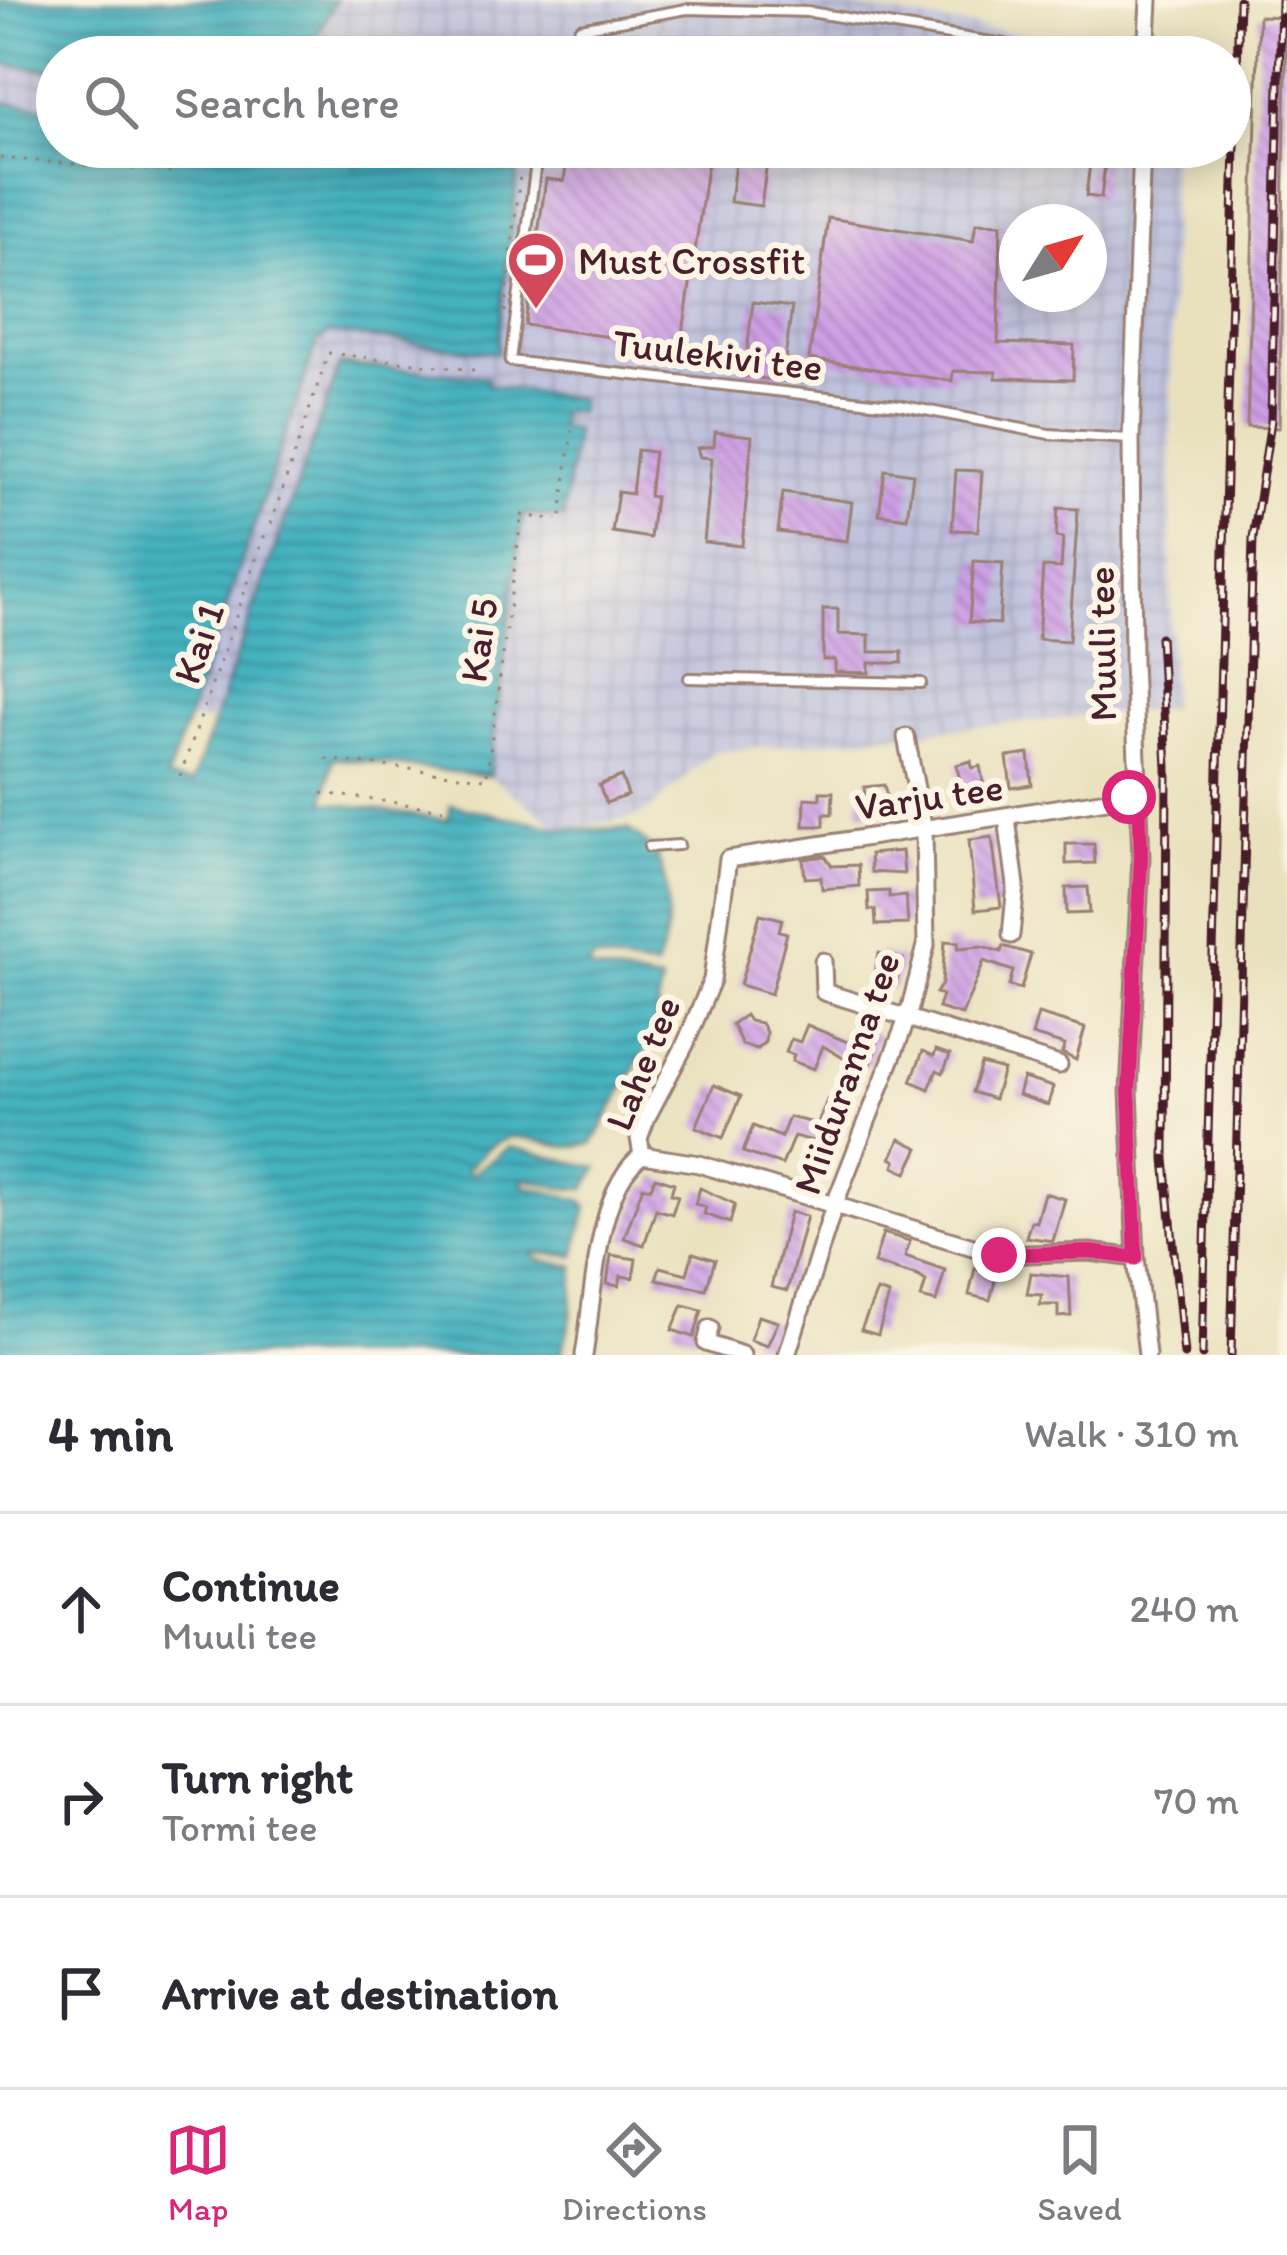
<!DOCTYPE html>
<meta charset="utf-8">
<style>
body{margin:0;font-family:Itim,sans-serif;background:#f7f7f7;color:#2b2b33}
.compass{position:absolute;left:999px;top:204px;width:108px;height:108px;border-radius:50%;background:#fff;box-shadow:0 6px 30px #0003;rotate:53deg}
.stop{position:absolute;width:36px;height:36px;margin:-27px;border:9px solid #db2777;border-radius:50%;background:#fff}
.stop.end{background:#db2777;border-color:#fff;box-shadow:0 3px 12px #0008}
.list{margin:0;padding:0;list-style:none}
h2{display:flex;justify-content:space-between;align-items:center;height:156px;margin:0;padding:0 48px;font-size:51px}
h2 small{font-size:39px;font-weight:400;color:#7c7c81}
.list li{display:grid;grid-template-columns:78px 1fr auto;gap:36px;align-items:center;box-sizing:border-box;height:192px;padding:0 48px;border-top:3px solid #e1e1e2}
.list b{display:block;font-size:45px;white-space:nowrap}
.list p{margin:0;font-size:39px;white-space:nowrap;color:#7c7c81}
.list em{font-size:39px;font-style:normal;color:#7c7c81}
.icon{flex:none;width:66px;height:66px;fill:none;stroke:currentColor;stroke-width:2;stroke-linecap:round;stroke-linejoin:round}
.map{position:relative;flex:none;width:1287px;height:1355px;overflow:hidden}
.search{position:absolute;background:#fff;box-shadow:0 6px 30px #0003;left:36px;right:36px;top:36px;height:132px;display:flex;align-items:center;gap:30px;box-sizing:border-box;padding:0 42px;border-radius:66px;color:#7c7c81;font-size:45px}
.sheet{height:732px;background:#fff}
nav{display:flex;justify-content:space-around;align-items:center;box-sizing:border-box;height:168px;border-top:3px solid #e1e1e2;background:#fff;font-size:33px;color:#7c7c81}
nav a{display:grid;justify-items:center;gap:6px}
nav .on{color:#db2777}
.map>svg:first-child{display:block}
</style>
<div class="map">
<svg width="1287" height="1355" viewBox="0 0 1287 1355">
<defs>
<pattern id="industrial-grid" width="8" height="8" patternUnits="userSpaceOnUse" patternTransform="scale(3)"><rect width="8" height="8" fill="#c0c2dd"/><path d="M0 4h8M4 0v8" fill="none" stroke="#a6a6be"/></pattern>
<pattern id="water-rules" width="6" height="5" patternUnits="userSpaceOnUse" patternTransform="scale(3)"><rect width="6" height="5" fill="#44b2bf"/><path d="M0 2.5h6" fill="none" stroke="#3b909b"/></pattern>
<pattern id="building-back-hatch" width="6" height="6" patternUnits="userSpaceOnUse" patternTransform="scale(3)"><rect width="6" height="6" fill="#cd9fe5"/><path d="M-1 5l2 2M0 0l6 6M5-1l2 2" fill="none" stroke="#a881ba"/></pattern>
</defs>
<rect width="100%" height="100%" fill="#fcf5e5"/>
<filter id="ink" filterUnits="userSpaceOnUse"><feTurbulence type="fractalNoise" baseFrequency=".00833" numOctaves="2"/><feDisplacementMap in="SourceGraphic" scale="24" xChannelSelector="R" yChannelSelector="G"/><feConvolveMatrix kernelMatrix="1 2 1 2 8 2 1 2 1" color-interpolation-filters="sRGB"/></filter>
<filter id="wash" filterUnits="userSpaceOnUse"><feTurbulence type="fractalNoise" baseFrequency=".004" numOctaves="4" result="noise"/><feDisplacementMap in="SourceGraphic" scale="48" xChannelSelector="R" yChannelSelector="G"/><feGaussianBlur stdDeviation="2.7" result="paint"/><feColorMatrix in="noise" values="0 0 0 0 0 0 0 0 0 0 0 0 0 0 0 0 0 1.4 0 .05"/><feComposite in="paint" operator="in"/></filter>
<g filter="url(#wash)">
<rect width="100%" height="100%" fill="#e9e1bd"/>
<g fill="url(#industrial-grid)" fill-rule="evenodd">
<polygon points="336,0 801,0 1171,57 304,57"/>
<polygon points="0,64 57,72 57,109 0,102"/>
<path d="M520,147H1171V708L713,752L647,812L627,819L560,828L489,776L523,513L575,432L559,429L560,410L486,385V377L343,361L214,721L186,720L316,343ZM1017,222H1089V294H1017Z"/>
</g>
<g fill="url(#water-rules)" stroke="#476875" stroke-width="3">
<polygon points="0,0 336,0 304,57 57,57 57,71 0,64"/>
<path d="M0,102L57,109V147H348L354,166L434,147H520L497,353L328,333L317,343L167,779L192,783L340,364L487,377V385L580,399L578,412L560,411L559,428L575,431L563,518L523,514L489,776L333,758L324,802L448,820L451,805L560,828L628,829C637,837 651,845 656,855C672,888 671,936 655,968L594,959L590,964L591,970L661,982L654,1034L593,1143C537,1161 520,1104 467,1170L472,1174L509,1147L598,1168L585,1189L563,1188L525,1179L522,1185L583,1201L587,1206L575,1256L532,1253L538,1260L575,1266L571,1317L561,1355H0Z"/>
</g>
<g id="blocks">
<g fill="url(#building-back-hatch)">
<polygon points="1259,16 1287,17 1279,428 1247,427"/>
<polygon points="569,147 710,147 681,347 525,325 546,179 564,181"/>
<polygon points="737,147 769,147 761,206 730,202"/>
<polygon points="1092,147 1107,147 1101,198 1086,196"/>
<polygon points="828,218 973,241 976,223 1001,224 998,343 1074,345 1073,380 996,378 996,372 953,371 952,381 809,359"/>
<polygon points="753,302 792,307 782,381 744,376"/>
<polygon points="715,432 752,436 742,546 704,542 712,458 700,457 697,448 714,446"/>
<polygon points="637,450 654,452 649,496 655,497 650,538 612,532 618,492 632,494"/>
<polygon points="885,470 913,474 907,518 879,514"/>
<polygon points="956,470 982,471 978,531 952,530"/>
<polygon points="783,492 852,502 847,541 778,532"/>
<polygon points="1058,508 1078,509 1069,641 1038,639 1043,567 1061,568 1063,538 1056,537"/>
<polygon points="974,561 1003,563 999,624 969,622"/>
<polygon points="823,609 838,609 838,634 869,635 869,652 902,652 902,663 869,663 869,673 835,672 835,660 823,660"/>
<polygon points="1029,754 1032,785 1011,788 1007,757"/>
<polygon points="971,761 972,768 980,766 985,792 965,796 956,765"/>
<polygon points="621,776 628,795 606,803 599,785"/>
<polygon points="884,785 890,809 860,813 859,798 865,798 864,787"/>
<polygon points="820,792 833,792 832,814 824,814 824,826 804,826 805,798 820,799"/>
<polygon points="992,837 1001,907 975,910 969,840"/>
<polygon points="1066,844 1094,844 1095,863 1066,864"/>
<polygon points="902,851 904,874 871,872 870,854"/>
<polygon points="825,856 832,866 858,865 859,886 822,889 821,877 805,878 803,859"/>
<polygon points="1088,887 1090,913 1067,914 1066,888"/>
<polygon points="889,891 889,897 906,896 908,924 876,925 875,910 869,910 868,892"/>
<polygon points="760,914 782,919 779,931 787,933 771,994 740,985"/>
<polygon points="945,941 959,942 958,948 982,946 1001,952 1003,946 1031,954 1021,989 1009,986 1013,971 984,961 962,1015 938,1008 942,995 936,993 942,984"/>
<polygon points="879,953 903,959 895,988 872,982"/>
<polygon points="1038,1014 1085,1028 1076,1060 1062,1053 1065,1045 1032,1035"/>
<polygon points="745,1015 749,1021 761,1023 766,1032 765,1042 757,1049 742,1045 732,1024"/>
<polygon points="807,1025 852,1044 860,1027 879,1036 870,1067 862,1063 860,1068 823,1046 814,1069 792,1061 794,1055 786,1052 791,1039 800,1042"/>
<polygon points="936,1050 950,1055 943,1073 937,1070 929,1089 911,1081 923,1051 934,1056"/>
<polygon points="981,1064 1003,1070 994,1099 972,1092"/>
<polygon points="1023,1078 1053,1087 1048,1105 1018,1095"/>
<polygon points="714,1085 741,1096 723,1138 696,1127"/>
<polygon points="827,1100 849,1109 841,1141 820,1133 817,1142 794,1136 782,1165 743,1152 753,1126 781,1137 789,1117 818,1124"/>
<polygon points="900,1139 919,1148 907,1173 894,1167 896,1161 891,1158"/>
<polygon points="655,1177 674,1183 671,1194 678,1196 672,1214 656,1209 644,1245 624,1238 643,1186 651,1188"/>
<polygon points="700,1188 735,1204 730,1223 704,1214 706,1207 695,1204"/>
<polygon points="1044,1193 1065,1199 1053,1241 1026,1237 1031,1221 1036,1222"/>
<polygon points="790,1212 807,1216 787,1291 771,1287"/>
<polygon points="883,1233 910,1241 905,1256 945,1270 936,1302 921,1298 926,1281 918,1276 874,1263"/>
<polygon points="693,1253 715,1260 706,1289 656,1279 660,1267 687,1274"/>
<polygon points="611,1255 636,1259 633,1278 621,1276 619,1286 607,1284"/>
<polygon points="975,1268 997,1273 990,1300 969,1295"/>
<polygon points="1031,1273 1069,1277 1071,1316 1058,1317 1058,1305 1040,1305 1042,1295 1027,1294"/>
<polygon points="877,1291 889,1295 878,1335 861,1330"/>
<polygon points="683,1305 702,1310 694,1337 672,1330"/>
<polygon points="758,1316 778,1322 767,1346 750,1340"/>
</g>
</g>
</g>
<g filter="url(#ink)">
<use href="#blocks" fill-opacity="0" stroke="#9a8074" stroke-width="3"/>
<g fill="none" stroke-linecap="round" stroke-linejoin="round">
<defs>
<g id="lane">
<polyline points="560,57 580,28 687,9 810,12 1081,57"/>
<polyline points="538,147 510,361 899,405 1049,434 1129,439"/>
<polyline points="689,678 921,683"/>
<polyline points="649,847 679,845"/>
</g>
<g id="street">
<polyline points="1146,57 1149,0"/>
<polyline points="1142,147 1131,439 1133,663 1141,857 1129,1091 1136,1258 1147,1355"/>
<polyline points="1007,819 1016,885 1011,935"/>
<polyline points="823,961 824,992 1059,1065"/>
<polyline points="642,1155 699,1164 999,1255 1090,1252 1136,1258"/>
<polyline points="710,1328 706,1343 742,1355"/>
<path d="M584,1355C594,1298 595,1190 642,1155L639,1138L647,1117L685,1045L712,980L728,859L1139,795"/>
<polyline points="787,1355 834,1206 907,1019 926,946 924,830 906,737"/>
</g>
</defs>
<use href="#lane" stroke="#9a8074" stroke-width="14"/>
<use href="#street" stroke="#9a8074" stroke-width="21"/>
<g stroke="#9a8074" stroke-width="3" stroke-dasharray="3 9" stroke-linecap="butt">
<polyline points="0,158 173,172 188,147"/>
<polyline points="355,159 402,147"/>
<polyline points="505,312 523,147"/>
<polyline points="328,353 482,371"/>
<polyline points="521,515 557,520"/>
<polyline points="561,516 572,428"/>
<polyline points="271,524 327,357"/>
<polyline points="326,759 484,778"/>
<polyline points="487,774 522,512"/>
<polyline points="180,776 267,528"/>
<polyline points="322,793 443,809"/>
</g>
<use href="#lane" stroke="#fff" stroke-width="8"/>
<use href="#street" stroke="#fff" stroke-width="15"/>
<defs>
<g id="rail">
<polyline points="1160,637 1167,768 1165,1159 1184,1355"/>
<polyline points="1202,1355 1239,0"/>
<polyline points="1231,1355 1253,538 1271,421 1281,0"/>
</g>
</defs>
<use href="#rail" stroke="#4a1f2b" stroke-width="9"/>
<use href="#rail" stroke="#fcf5e5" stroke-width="4.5" stroke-dasharray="14" stroke-linecap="butt"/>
</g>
</g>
<g fill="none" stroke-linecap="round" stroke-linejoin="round" filter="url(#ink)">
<polyline stroke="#db2777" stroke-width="15" points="999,1255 1090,1252 1136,1258 1129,1091 1141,857 1139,795 1129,797"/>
</g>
<defs>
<symbol id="stadium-pin" viewBox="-11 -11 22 30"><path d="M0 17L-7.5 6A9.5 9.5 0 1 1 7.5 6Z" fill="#d1495b" stroke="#fcf5e5"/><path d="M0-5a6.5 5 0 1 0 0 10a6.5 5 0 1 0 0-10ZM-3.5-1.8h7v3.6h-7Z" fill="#fff"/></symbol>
</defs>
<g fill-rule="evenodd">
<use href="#stadium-pin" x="503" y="227" width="66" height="90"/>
</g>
<g text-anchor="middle" stroke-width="12" stroke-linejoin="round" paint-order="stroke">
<g font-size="39" fill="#4a1f2b" stroke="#fcf5e5" text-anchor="start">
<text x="578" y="274">Must Crossfit</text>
</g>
<g font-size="39" fill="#4a1f2b" stroke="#fcf5e5">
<text transform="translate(718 354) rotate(7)" y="14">Tuulekivi tee</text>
<text transform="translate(478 640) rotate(-82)" y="14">Kai 5</text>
<text transform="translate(198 643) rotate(-71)" y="14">Kai 1</text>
<text transform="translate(1101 644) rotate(-91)" y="14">Muuli tee</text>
<text transform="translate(929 796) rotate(-8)" y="14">Varju tee</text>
<text transform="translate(642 1063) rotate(-68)" y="14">Lahe tee</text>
<text transform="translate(846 1073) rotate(-71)" y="14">Miiduranna tee</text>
</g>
</g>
</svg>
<svg class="compass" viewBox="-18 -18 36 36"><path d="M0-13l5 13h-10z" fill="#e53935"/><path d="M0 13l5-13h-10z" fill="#7c7c81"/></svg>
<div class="stop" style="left:1129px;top:797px"></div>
<div class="stop end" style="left:999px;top:1255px"></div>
<div class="search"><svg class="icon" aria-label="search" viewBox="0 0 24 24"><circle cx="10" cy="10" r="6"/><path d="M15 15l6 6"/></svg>Search here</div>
</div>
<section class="sheet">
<h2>4 min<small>Walk · 310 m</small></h2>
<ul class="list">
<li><svg class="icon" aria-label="ahead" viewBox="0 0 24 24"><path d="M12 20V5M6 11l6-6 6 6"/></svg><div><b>Continue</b><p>Muuli tee</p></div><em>240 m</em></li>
<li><svg class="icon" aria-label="right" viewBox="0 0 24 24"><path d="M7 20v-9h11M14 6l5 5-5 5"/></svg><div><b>Turn right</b><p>Tormi tee</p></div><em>70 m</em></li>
<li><svg class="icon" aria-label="arrive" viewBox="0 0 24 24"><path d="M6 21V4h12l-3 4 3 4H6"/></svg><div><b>Arrive at destination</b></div></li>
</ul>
</section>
<nav>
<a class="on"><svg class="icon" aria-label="map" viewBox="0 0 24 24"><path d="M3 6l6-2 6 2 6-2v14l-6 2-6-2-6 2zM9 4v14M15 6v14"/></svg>Map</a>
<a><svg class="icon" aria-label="directions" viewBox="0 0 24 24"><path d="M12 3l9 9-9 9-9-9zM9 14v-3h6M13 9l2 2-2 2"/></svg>Directions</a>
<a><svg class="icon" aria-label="saved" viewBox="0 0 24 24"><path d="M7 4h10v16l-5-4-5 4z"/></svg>Saved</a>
</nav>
